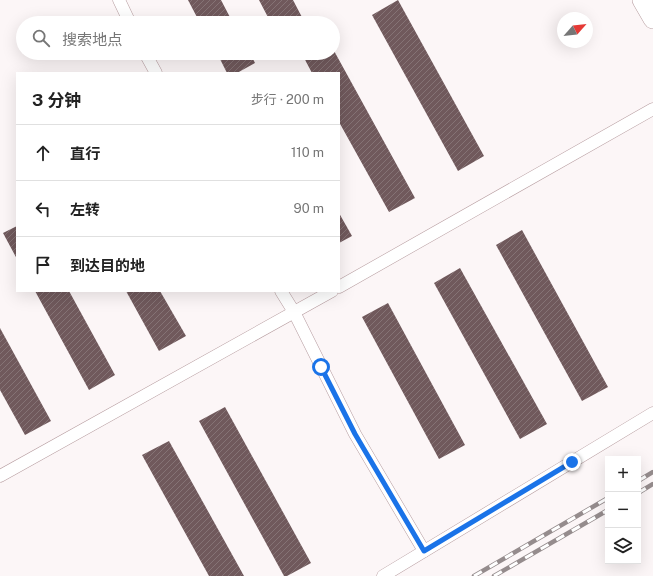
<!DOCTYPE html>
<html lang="zh">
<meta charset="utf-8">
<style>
body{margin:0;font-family:"Public Sans","Noto Sans SC",sans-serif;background:#f6f6f6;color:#222}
.controls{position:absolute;right:12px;bottom:12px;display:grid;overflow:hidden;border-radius:0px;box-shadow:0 4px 16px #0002}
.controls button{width:36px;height:36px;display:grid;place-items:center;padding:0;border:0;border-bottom:1px solid #e0e0e0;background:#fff;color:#222;font:20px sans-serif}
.compass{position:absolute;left:557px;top:12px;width:36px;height:36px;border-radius:50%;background:#fff;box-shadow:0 4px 16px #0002;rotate:63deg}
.stop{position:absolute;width:12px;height:12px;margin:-9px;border:3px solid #1a73e8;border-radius:50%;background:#fff}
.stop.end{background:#1a73e8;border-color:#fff;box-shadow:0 1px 4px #0008}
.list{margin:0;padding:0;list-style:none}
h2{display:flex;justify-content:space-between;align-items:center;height:52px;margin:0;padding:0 16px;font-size:17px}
h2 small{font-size:13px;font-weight:400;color:#767676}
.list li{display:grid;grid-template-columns:26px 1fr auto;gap:12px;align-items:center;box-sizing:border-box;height:56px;padding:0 16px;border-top:1px solid #e0e0e0}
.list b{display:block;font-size:15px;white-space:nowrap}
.list em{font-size:13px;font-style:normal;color:#767676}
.icon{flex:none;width:22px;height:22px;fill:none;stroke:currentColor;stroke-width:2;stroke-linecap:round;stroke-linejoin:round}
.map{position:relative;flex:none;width:653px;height:576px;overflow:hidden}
.search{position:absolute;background:#fff;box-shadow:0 4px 16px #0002;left:16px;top:16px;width:324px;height:44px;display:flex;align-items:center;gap:10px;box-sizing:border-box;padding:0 14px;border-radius:22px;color:#767676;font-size:15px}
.panel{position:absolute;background:#fff;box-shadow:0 4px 16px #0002;left:16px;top:72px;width:324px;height:220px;border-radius:0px}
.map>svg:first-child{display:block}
</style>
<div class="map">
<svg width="653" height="576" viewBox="0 0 653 576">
<defs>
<pattern id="building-hatch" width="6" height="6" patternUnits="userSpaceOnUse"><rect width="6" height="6" fill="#70595c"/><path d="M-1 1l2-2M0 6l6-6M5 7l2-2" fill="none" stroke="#857375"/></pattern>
</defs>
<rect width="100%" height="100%" fill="#fcf6f7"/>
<g fill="url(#building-hatch)">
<polygon points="188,0 221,0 233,23 200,23"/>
<polygon points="259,0 293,0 305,23 271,23"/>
<polygon points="398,0 484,156 458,171 372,15"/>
<polygon points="333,49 415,198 389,212 339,122 339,73 312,73 303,56 309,53 333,53"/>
<polygon points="217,53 250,53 255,63 237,73 227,73"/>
<polygon points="339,213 352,236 339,243"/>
<polygon points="17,226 17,259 3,233"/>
<polygon points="522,230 608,387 582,401 496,245"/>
<polygon points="460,268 547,424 520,439 434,283"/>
<polygon points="35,291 69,291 115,375 89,390"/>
<polygon points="126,291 160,291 186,336 159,351"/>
<polygon points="388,303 465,445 439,459 362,317"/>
<polygon points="0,328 51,421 25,435 0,390"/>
<polygon points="225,407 311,563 287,576 284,576 199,421"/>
<polygon points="169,441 244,576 209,576 142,455"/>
</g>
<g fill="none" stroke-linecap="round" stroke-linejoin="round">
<defs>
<g id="street">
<polyline points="119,0 130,23"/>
<polyline points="145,53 156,73"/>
<polyline points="339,287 653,109"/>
<polyline points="281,291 294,312 355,434 424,551"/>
<polyline points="0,476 332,291"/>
<polyline points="383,576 653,413"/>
</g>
<polyline id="primary" points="642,0 653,19"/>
</defs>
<use href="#street" stroke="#b79da0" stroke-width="13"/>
<use href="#primary" stroke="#b79da0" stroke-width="20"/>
<use href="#street" stroke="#fff" stroke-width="12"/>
<use href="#primary" stroke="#fff" stroke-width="19"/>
<defs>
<g id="rail">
<polyline points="638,481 653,472"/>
<polyline points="638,493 653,484"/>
<polyline points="474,576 608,498"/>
<polyline points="494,576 608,510"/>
</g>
</defs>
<use href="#rail" stroke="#958c8d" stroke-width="4.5"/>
<use href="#rail" stroke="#fff" stroke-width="3" stroke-dasharray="9" stroke-linecap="butt"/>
</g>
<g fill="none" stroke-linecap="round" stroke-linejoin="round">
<polyline stroke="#1a73e8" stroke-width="5" points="321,367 355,434 424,551 572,462"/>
</g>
</svg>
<div class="controls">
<button>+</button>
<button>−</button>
<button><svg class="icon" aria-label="layers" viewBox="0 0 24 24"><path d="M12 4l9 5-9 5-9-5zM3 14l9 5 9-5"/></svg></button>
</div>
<svg class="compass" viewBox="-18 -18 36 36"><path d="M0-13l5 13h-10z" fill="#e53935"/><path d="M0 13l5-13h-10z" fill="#767676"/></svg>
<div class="stop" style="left:321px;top:367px"></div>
<div class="stop end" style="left:572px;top:462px"></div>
<div class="search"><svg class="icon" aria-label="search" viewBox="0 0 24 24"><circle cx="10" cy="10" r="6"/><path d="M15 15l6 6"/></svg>搜索地点</div>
<section class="panel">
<h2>3 分钟<small>步行 · 200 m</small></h2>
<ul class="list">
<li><svg class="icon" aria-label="ahead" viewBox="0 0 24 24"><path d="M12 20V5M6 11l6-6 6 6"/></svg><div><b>直行</b></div><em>110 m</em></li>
<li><svg class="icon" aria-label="left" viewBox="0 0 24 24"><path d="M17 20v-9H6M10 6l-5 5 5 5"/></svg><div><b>左转</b></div><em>90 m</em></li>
<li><svg class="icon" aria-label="arrive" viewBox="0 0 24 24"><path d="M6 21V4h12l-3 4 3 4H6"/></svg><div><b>到达目的地</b></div></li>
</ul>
</section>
</div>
